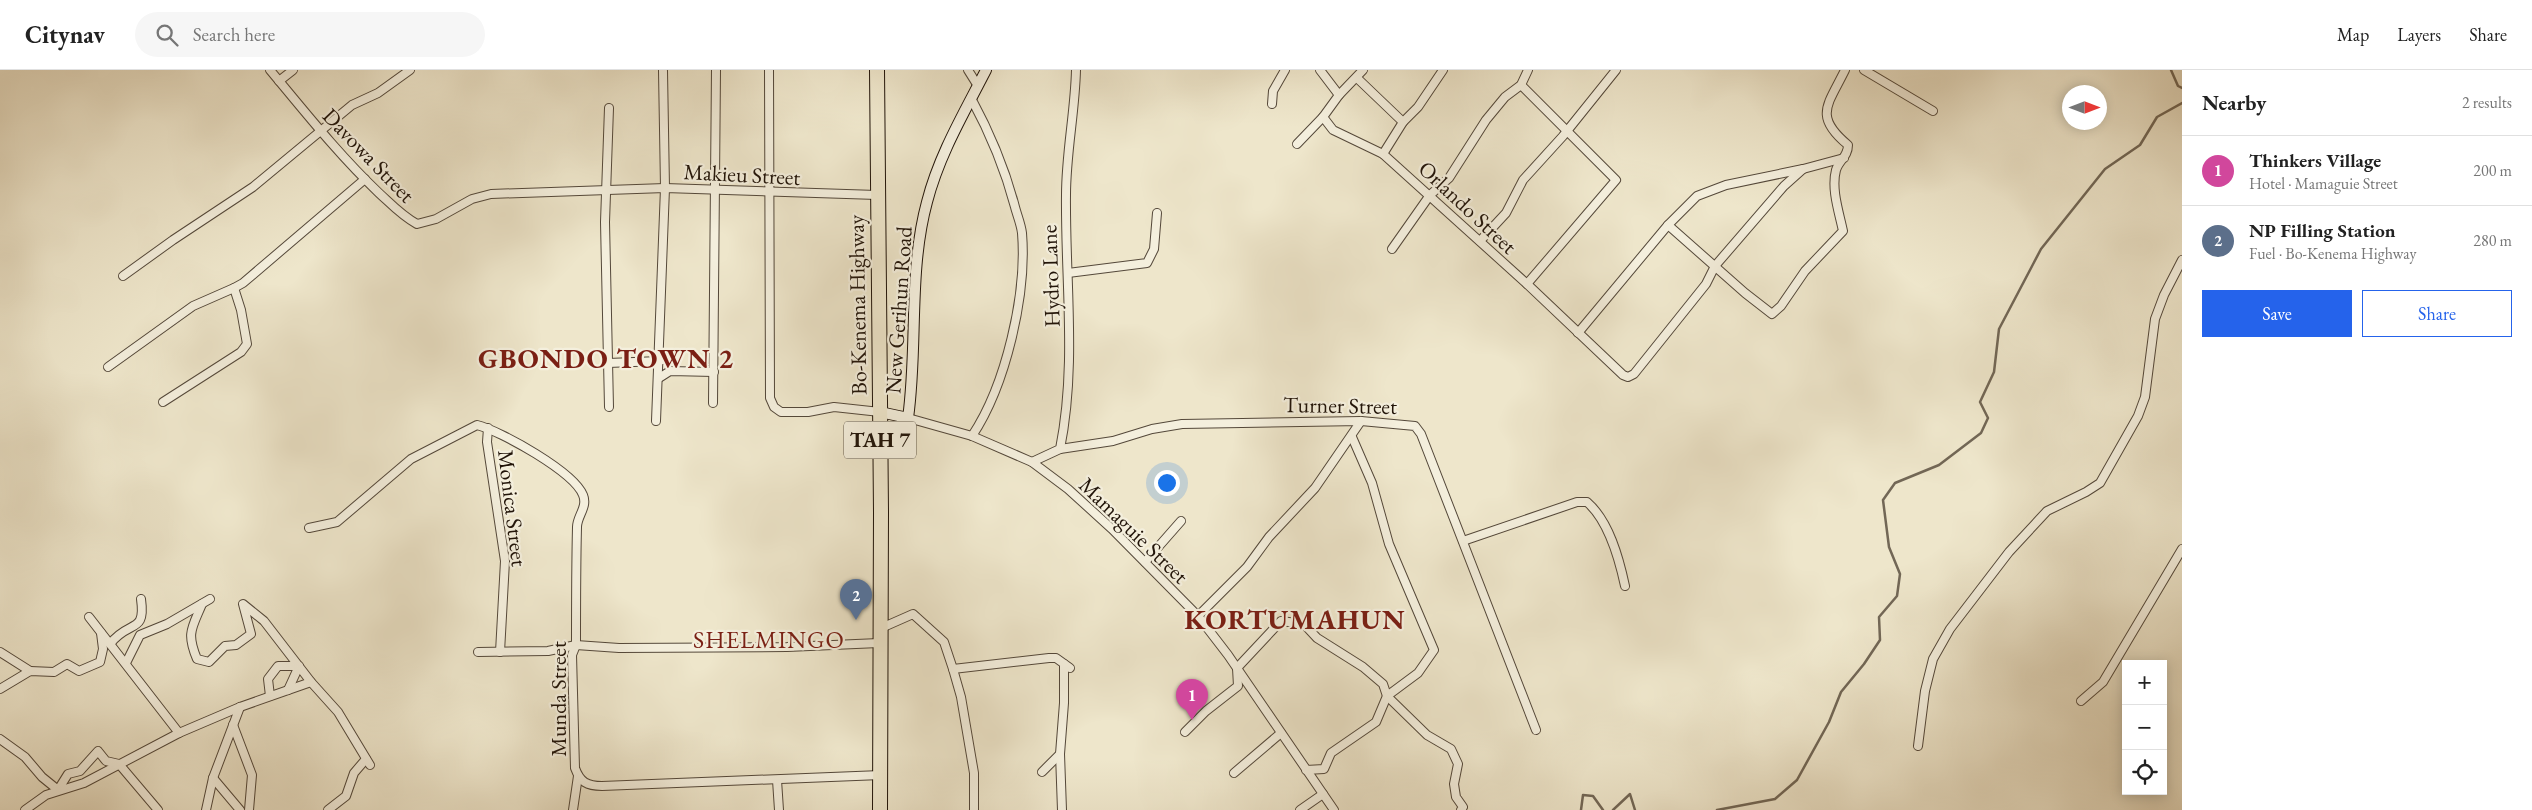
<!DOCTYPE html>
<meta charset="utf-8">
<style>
body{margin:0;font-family:"EB Garamond",serif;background:#f6f6f6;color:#222}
.controls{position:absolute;right:15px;bottom:15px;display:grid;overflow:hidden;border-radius:0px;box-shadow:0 2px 12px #0003}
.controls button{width:45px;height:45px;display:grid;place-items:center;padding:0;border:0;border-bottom:1px solid #e0e0e0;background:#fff;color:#222;font:25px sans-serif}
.compass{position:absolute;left:2062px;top:15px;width:45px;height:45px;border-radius:50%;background:#fff;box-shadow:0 2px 12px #0003;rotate:90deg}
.you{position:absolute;left:1166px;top:412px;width:18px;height:18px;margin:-12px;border:4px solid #fff;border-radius:50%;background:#1a73e8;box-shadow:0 0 0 8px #1a73e833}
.badge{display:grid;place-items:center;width:32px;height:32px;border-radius:50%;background:#2563eb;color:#fff;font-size:16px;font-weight:700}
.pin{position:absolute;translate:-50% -41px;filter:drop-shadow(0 1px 2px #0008)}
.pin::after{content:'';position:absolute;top:26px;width:18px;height:15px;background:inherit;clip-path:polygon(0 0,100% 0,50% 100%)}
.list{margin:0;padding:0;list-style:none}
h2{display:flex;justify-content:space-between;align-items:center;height:65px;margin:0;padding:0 20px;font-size:21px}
h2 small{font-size:16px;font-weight:400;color:#767676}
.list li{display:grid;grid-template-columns:32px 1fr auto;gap:15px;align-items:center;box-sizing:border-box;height:70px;padding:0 20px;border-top:1px solid #e0e0e0}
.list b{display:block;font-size:19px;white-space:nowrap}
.list p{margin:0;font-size:16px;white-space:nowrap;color:#767676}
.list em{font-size:16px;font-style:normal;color:#767676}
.actions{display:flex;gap:10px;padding:15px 20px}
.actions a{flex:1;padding:11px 0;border:1px solid #2563eb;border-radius:0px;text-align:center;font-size:18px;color:#2563eb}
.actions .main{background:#2563eb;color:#fff}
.icon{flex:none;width:28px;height:28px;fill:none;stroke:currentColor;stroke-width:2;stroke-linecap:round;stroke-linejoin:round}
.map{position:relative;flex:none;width:2182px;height:740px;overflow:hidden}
header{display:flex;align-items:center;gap:30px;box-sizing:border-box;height:70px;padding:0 25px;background:#fff;border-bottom:1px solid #e0e0e0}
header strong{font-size:24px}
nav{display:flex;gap:28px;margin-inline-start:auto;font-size:18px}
.search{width:350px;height:45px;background:#f6f6f6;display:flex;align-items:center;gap:12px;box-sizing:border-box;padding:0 18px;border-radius:28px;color:#767676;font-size:19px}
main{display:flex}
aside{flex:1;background:#fff}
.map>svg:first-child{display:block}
</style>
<header>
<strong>Citynav</strong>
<div class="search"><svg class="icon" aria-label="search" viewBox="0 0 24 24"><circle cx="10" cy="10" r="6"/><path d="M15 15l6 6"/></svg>Search here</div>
<nav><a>Map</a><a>Layers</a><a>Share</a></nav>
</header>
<main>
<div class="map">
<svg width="2182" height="740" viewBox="0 0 2182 740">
<rect width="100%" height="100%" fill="#eee6cb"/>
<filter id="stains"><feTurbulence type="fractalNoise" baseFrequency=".004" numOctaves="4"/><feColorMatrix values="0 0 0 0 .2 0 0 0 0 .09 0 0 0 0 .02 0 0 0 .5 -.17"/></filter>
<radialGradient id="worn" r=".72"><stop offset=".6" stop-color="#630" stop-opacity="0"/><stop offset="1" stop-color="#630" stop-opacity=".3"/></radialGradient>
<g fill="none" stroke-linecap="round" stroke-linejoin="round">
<g stroke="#726756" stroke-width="2.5">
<polyline points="2171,0 2178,16 2182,18"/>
<polyline points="1581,740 1583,725 1593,726 1603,740"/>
<polyline points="1613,740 1630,724 1635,740"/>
<polyline points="1717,740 1775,729 1797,710 1829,652 1841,622 1864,594 1880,570 1879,547 1897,526 1900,504 1889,477 1883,430 1895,413 1939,395 1981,363 1988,348 1980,332 1994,302 1999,259 2041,179 2105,99 2140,75 2157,47 2182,33"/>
</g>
<defs>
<g id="street">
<path d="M270,0C305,42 339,85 379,123C391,134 402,146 417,154L436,149L472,129L491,124L665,118L877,125"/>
<polyline points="769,0 770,328 774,337 781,342 808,342 834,337 880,342"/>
<polyline points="968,0 978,16"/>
<polyline points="1320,0 1339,25 1323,47 1333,60 1383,84 1527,214 1623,305 1628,307 1634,304 1706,214 1715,196 1784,116 1803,99 1844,88"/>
<polyline points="1864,0 1933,41"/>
<polyline points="1357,8 1403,52 1418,37 1443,0"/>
<polyline points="279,11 293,0"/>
<polyline points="1521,15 1616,110 1527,214"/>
<polyline points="1339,25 1363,0"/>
<path d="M971,28C990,63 1005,99 1015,137C1017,145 1021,154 1022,163C1027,224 1006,315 972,366"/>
<polyline points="1272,34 1273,21 1285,0"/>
<polyline points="1297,74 1323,47"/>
<polyline points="1383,84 1403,52"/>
<path d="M1668,155L1745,223L1772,244L1781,236L1805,201L1843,161C1839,142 1831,119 1836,100C1839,90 1848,87 1848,75C1813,46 1828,35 1845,0"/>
<polyline points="1480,171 1506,143 1523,110 1563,66 1616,0"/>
<polyline points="1392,179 1430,125 1449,108 1486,50 1505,27 1521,15 1528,0"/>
<polyline points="1068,203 1147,193 1154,179 1157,143"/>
<polyline points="123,206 173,170 253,117 352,35 378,23 410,0"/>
<polyline points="1578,263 1668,155 1697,126 1726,115 1803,99"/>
<polyline points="608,293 660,291"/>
<polyline points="108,297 193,236 234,218"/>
<polyline points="659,308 670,301 714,302"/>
<polyline points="163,332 241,282 247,274 241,240 234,218 243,213 365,109"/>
<polyline points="713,333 716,0"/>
<polyline points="609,337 605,152 609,38"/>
<polyline points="908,348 972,366 1032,392 1068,419 1112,459 1198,546 1228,585 1334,740"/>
<polyline points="656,351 665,118 663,1"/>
<polyline points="488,358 487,372 505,491 500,582"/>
<polyline points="1060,379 1113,371 1152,359 1182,354 1361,351 1415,356 1421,364 1536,660"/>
<path d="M1032,392L1060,379C1077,295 1065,210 1066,125C1066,83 1075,42 1076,0"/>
<path d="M309,458L337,452L411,389L477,355C501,361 574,402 583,425C588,437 577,446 577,457C576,497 576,536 576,575L572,585L575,698C580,712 587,716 602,716L881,705"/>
<path d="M1463,471L1577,432H1587C1609,451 1619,488 1625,516"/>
<polyline points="1145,492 1181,451"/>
<path d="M202,534C192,558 186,563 197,589L209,592L225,576L236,575L251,564L243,534L264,551L311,612L338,642L370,695"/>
<polyline points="1198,546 1247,497 1269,467 1315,418 1361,351"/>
<polyline points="89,547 179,663"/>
<polyline points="879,559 913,544 944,572 953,599 961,627 974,703 974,740"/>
<path d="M110,574C129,549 146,565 141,529"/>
<polyline points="0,582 30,601"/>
<polyline points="478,582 548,581 576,575 619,578 787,577 879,573"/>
<polyline points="126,593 140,565 167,554 210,529"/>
<polyline points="953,599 1049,588 1056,588 1070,598"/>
<polyline points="0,619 30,601 54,602 67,594 79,601 100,592 103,579 101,563"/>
<polyline points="270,626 268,609 278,596 299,596 288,620"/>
<polyline points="2081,631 2103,612 2182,479"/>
<polyline points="233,655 252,705 249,740"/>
<polyline points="1185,662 1206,641 1238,616 1237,598 1281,551 1304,554 1317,568 1363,597 1383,614 1387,626 1427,665 1451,679 1458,694 1454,714 1456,727 1463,737 1461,740"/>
<polyline points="0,669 25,687 42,707 58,720 68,704 80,701 98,681 106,691 119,694 158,740"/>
<polyline points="1918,676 1925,621 1933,589 1950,559 2009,482 2047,441 2086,422 2100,413 2138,346 2145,327 2155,249 2164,225 2182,190"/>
<polyline points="1060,684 1062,740"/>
<polyline points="1306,700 1324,699 1331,683 1376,652 1387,626 1418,603 1434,580 1389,474 1372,413 1352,367"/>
<polyline points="1042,702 1060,684 1064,633 1064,594"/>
<polyline points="1234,703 1281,663"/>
<polyline points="213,708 240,740"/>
<polyline points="777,710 779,740"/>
<polyline points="25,740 46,725 84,713 179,663 240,637 311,612"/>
<polyline points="206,740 213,708 240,637"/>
<polyline points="328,740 346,726 354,703 366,689"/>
<polyline points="573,740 578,706"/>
<polyline points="1300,740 1323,724"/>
</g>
<path id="secondary" d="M880,342L908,348C918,277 908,202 927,132C939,85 964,43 986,0"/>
<polyline id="highway" points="877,0 881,442 880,740"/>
</defs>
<use href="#street" stroke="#54483a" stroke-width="10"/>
<use href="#secondary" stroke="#211409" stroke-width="12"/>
<use href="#highway" stroke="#211409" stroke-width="16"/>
<use href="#street" stroke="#f4efdd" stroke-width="8"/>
<use href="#secondary" stroke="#f4efdd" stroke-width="10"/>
<use href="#highway" stroke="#eee6cb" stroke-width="14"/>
</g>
<g text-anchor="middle" stroke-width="4.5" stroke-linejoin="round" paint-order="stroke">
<rect fill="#f4efdd" stroke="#605649" stroke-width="1" x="844" y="351.5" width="72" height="37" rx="4"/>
<g font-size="21" font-weight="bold" fill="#211409">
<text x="880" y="377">TAH 7</text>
</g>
<g font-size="22" fill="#211409" stroke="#f4efdd">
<text transform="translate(369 85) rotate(46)" y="8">Davowa Street</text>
<text transform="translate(742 104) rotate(3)" y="8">Makieu Street</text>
<text transform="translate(1468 137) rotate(43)" y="8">Orlando Street</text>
<text transform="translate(1050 206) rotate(-92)" y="8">Hydro Lane</text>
<text transform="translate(857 235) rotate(-91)" y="8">Bo-Kenema Highway</text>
<text transform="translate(898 240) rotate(-86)" y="8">New Gerihun Road</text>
<text transform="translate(1340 335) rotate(1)" y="8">Turner Street</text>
<text transform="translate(513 438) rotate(83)" y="8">Monica Street</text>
<text transform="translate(1134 460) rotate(44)" y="8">Mamaguie Street</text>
<text transform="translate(558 629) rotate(-90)" y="8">Munda Street</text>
</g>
<g font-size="24" letter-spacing="1" fill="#7a1f14" stroke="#f4efdd">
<text x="769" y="578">SHELMINGO</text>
</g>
<g font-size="28" font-weight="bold" letter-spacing="1" fill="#7a1f14" stroke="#f4efdd">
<text x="606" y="298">GBONDO TOWN 2</text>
<text x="1295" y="559">KORTUMAHUN</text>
</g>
</g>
<rect width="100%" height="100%" filter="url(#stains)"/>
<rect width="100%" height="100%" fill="url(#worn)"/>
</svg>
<div class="controls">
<button>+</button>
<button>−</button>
<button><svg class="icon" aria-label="locate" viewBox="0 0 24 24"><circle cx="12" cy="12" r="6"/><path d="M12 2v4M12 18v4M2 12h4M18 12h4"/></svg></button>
</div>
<svg class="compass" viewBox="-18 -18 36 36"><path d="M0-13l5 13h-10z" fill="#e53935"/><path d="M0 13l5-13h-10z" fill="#767676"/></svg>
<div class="you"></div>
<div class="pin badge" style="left:1192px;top:650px;background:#d1479c">1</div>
<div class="pin badge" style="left:856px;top:550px;background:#5c6f8a">2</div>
</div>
<aside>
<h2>Nearby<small>2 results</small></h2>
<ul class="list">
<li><span class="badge" style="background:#d1479c">1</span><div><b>Thinkers Village</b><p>Hotel · Mamaguie Street</p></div><em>200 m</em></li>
<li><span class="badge" style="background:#5c6f8a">2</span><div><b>NP Filling Station</b><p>Fuel · Bo-Kenema Highway</p></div><em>280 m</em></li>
</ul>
<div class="actions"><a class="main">Save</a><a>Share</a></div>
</aside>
</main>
